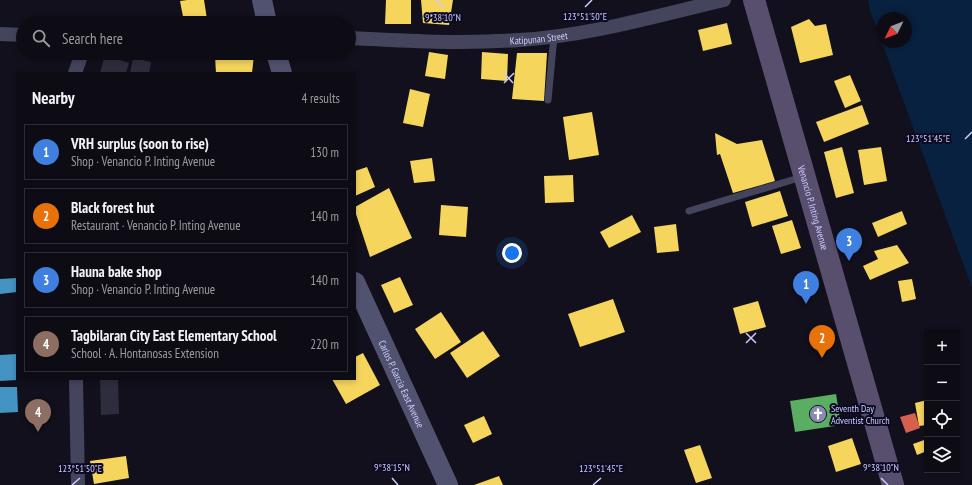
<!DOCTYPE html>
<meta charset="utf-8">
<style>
body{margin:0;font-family:"PT Sans Narrow",sans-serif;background:#1b1a22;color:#f1f3f6}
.controls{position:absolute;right:12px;bottom:12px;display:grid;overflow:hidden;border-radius:0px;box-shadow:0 2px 6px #0003}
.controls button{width:36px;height:36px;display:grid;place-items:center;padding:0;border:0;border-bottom:1px solid #2d2c34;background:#0d0c15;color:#f1f3f6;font:20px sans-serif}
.compass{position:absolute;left:876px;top:12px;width:36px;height:36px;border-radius:50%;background:#0d0c15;box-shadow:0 2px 6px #0003;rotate:227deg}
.you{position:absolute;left:512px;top:253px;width:14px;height:14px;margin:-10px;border:3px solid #fff;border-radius:50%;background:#1a73e8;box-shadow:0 0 0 6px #1a73e833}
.badge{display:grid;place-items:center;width:26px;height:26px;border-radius:50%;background:#b45309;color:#fff;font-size:13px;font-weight:700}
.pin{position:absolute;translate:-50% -33px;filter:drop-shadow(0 1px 2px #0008)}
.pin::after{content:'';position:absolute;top:21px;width:14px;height:12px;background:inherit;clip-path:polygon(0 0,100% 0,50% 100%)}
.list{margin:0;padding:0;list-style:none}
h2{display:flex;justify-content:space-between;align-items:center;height:52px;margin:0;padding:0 16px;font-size:17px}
h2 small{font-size:13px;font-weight:400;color:#9a9ba0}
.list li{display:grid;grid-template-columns:26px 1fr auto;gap:12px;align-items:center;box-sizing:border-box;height:56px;margin:0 8px 8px;padding:0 8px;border:1px solid #2d2c34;border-radius:0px}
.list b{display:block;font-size:15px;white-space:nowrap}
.list p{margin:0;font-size:13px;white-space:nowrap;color:#9a9ba0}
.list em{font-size:13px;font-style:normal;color:#9a9ba0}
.icon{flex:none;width:22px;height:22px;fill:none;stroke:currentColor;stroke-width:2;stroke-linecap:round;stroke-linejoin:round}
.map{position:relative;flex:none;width:972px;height:485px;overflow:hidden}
.search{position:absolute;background:#0d0c15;box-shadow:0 2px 6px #0003;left:16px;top:16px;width:340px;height:44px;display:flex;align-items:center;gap:10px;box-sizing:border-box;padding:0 14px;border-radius:22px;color:#9a9ba0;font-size:15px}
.panel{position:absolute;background:#0d0c15;box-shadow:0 2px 6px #0003;left:16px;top:72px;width:340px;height:308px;border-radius:0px}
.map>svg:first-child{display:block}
</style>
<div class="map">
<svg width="972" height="485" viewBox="0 0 972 485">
<rect width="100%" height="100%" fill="#11101c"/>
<path fill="#082140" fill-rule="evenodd" d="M868,0H972V288L870,10ZM882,18H906V42H882Z"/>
<g fill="#f6d55c">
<polygon points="187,0 204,0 207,19 184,22 180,1"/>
<polygon points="386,0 411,0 411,24 385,24"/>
<polygon points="421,0 453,0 449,25 423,23"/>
<polygon points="809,19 815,26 826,24 833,55 800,63 791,27"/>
<polygon points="727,23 732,44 703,51 698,30"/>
<polygon points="429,52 448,55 445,79 425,76"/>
<polygon points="482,52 508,54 507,81 481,79"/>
<polygon points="517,53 547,53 544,101 512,99"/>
<polygon points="254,55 252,73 216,73 215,56"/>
<polygon points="850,75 861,101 845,108 834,81"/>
<polygon points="410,89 430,94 423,127 403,123"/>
<polygon points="862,105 869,124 824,142 816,122"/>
<polygon points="592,112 599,155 569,160 563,117"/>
<polygon points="715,133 737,144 762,140 775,181 733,193 720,154 717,155"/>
<polygon points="842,147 854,193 836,198 824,152"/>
<polygon points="881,147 887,181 864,185 858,150"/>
<polygon points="432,158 435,181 414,183 410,161"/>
<polygon points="367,167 375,187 355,196 355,171"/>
<polygon points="573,175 574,202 545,203 544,176"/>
<polygon points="389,188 412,238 370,257 355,211 355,207"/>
<polygon points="780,191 788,216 752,227 745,202"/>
<polygon points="441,205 468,207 466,237 439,235"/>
<polygon points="902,211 907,224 878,237 872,223"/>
<polygon points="632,215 641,232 609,248 600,232"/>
<polygon points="792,220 801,248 781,254 772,226"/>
<polygon points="676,224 679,251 657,253 654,227"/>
<polygon points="897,245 909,263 870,280 863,266 878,259 874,251"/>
<polygon points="400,277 413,305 394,313 381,285"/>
<polygon points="912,279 916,299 902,302 898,281"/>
<polygon points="613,299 625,332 580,347 568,314"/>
<polygon points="758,301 766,327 740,334 733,308"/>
<polygon points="441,312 461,342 435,359 415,329"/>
<polygon points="483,331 500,356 467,378 450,353"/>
<polygon points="363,353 380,385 346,404 332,379 355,379 355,357"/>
<polygon points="927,400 927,425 919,426 915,403"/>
<polygon points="484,416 492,434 473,443 464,425"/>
<polygon points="852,438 861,464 836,472 828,446"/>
<polygon points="927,439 927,451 917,455 913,444"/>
<polygon points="700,445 712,478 696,483 684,450"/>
<polygon points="126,456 129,478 94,484 90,461"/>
<polygon points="499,476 503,485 474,485"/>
</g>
<polygon fill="#d6604d" points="915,413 920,428 906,433 900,417"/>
<g fill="#4393c3">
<polygon points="17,278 17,292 0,294 0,279"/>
<polygon points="17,354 17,380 0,381 0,355"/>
<polygon points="0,387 17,387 18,412 0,413"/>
</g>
<polygon fill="#5aae61" points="836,394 841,425 795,432 790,401"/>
<g fill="#2e2d3e">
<polygon points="105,55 129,63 126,73 100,73"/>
<polygon points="133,58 151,62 149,73 130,73"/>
<polygon points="100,379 118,379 119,414 101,415"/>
</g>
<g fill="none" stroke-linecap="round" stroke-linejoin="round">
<g stroke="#44455d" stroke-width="7">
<polyline points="548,100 554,36"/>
<polyline points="689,211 802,177"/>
</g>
<g stroke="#44455d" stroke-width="14">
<polyline points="0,34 23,35"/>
<path id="s1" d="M349,38C406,41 462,44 519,40C588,36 656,16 724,0"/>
<polyline points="75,73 82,53"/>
<polyline points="76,379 78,485"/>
</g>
<g stroke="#515270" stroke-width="20">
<polyline points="262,0 267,23"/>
<polyline points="276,53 282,73"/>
<path id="s2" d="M355,282L448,485"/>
</g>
<path stroke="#584f6f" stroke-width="22" id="s3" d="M754,0L893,485"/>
</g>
<path fill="none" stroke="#cccbff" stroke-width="1.5" d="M436,0L443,7M585,7L592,0M504,73L513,83M504,83L514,73M965,139L972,132M746,333L756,343M746,343L756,333M392,478L398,485M881,478L888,485M72,485L80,478M593,485L601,478"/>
<defs>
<symbol id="church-disc" viewBox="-11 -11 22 22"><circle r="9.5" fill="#8b8ab0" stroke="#0d0b21"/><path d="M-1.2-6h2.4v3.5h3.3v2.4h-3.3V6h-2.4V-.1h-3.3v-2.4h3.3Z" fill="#fff"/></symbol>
</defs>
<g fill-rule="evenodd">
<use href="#church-disc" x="808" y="404" width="20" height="20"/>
</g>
<g text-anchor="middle" stroke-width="4" stroke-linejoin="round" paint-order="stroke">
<g font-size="10" fill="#cccbff" stroke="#0d0b21">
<text dy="4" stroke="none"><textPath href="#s1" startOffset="190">Katipunan Street</textPath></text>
<text dy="4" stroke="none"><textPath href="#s3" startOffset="216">Venancio P. Inting Avenue</textPath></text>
<text dy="4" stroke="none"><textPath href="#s2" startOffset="112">Carlos P. Garcia East Avenue</textPath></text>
</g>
<g font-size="10" fill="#cccbff" stroke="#0d0b21" text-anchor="start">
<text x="831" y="412">Seventh Day<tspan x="831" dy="12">Adventist Church</tspan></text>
</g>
</g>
<g font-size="10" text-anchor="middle" fill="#cccbff" stroke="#0d0b21" stroke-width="4" stroke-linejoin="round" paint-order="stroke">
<text x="585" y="20">123°51'50"E</text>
<text x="443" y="21">9°38'10"N</text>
<text x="928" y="142">123°51'45"E</text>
<text x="392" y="471">9°38'15"N</text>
<text x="881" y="471">9°38'10"N</text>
<text x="80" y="472">123°51'50"E</text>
<text x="601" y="472">123°51'45"E</text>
</g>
</svg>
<div class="controls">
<button>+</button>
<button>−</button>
<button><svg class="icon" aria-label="locate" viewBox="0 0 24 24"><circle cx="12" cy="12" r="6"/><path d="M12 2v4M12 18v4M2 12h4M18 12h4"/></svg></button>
<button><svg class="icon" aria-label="layers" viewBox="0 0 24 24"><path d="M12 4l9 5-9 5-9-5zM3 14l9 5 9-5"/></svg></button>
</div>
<svg class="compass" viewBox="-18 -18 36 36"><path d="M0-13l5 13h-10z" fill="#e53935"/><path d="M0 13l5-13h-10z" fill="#9a9ba0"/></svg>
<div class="you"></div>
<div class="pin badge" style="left:806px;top:304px;background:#3f7fe0">1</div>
<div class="pin badge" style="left:822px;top:358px;background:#e8710a">2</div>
<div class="pin badge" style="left:849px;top:261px;background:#3f7fe0">3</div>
<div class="pin badge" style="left:38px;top:432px;background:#8d6e63">4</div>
<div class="search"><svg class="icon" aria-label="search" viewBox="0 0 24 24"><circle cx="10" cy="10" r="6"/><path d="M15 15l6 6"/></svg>Search here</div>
<section class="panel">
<h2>Nearby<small>4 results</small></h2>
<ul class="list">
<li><span class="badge" style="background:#3f7fe0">1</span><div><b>VRH surplus (soon to rise)</b><p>Shop · Venancio P. Inting Avenue</p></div><em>130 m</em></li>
<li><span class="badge" style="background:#e8710a">2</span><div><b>Black forest hut</b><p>Restaurant · Venancio P. Inting Avenue</p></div><em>140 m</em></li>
<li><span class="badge" style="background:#3f7fe0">3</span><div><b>Hauna bake shop</b><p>Shop · Venancio P. Inting Avenue</p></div><em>140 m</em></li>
<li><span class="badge" style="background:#8d6e63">4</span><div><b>Tagbilaran City East Elementary School</b><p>School · A. Hontanosas Extension</p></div><em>220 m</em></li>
</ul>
</section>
</div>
